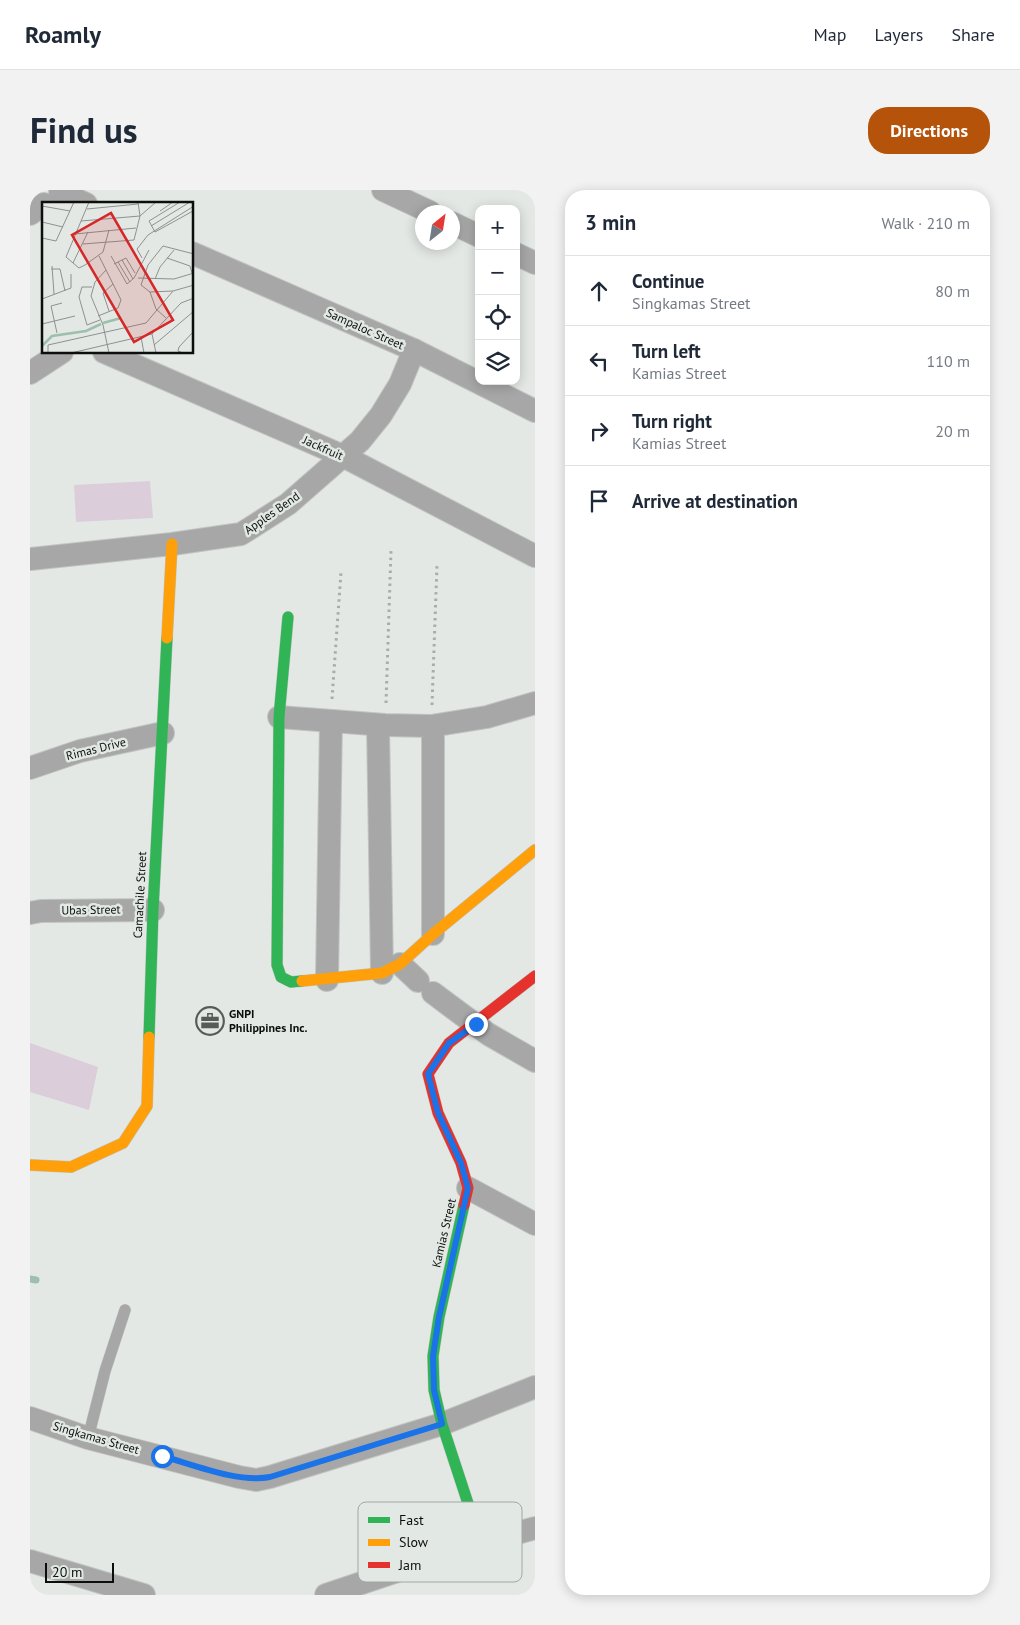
<!DOCTYPE html>
<meta charset="utf-8">
<style>
body{margin:0;font-family:"PT Sans",sans-serif;background:#f2f2f3;color:#1f2937}
.controls{position:absolute;right:15px;top:15px;display:grid;overflow:hidden;border-radius:10px;box-shadow:0 2px 12px #0003}
.controls button{width:45px;height:45px;display:grid;place-items:center;padding:0;border:0;border-bottom:1px solid #e0e1e3;background:#fff;color:#1f2937;font:25px sans-serif}
.compass{position:absolute;left:385px;top:15px;width:45px;height:45px;border-radius:50%;background:#fff;box-shadow:0 2px 12px #0003;rotate:30deg}
.scale{position:absolute;left:15px;bottom:12px;width:69px;box-sizing:border-box;padding-left:5px;border:2px solid #0c0e0d;border-top:0;font-size:14px;line-height:18px;white-space:nowrap;color:#0c0e0d;-webkit-text-stroke:4px #e2e9e5;paint-order:stroke}
.stop{position:absolute;width:15px;height:15px;margin:-11px;border:4px solid #1a73e8;border-radius:50%;background:#fff}
.stop.end{background:#1a73e8;border-color:#fff;box-shadow:0 1px 5px #0008}
.list{margin:0;padding:0;list-style:none}
h2{display:flex;justify-content:space-between;align-items:center;height:65px;margin:0;padding:0 20px;font-size:21px}
h2 small{font-size:16px;font-weight:400;color:#747a83}
.list li{display:grid;grid-template-columns:32px 1fr auto;gap:15px;align-items:center;box-sizing:border-box;height:70px;padding:0 20px;border-top:1px solid #e0e1e3}
.list b{display:block;font-size:19px;white-space:nowrap}
.list p{margin:0;font-size:16px;white-space:nowrap;color:#747a83}
.list em{font-size:16px;font-style:normal;color:#747a83}
.icon{flex:none;width:28px;height:28px;fill:none;stroke:currentColor;stroke-width:2;stroke-linecap:round;stroke-linejoin:round}
.map{position:relative;flex:none;width:505px;height:1405px;overflow:hidden;border-radius:20px}
header{display:flex;align-items:center;gap:30px;box-sizing:border-box;height:70px;padding:0 25px;background:#fff;border-bottom:1px solid #e0e1e3}
header strong{font-size:24px}
nav{display:flex;gap:28px;margin-inline-start:auto;font-size:18px}
.intro{display:flex;align-items:center;justify-content:space-between;box-sizing:border-box;height:120px;padding:0 30px}
h1{margin:0;font-size:35px}
.button{padding:12px 22px;border-radius:20px;background:#b45309;color:#fff;font-size:18px;font-weight:700}
main{display:flex;gap:30px;padding:0 30px}
aside{flex:1;background:#fff;border-radius:20px;box-shadow:0 2px 12px #0003}
.map>svg:first-child{display:block}
</style>
<header>
<strong>Roamly</strong>
<nav><a>Map</a><a>Layers</a><a>Share</a></nav>
</header>
<div class="intro"><h1>Find us</h1><a class="button">Directions</a></div>
<main>
<div class="map">
<svg width="505" height="1405" viewBox="0 0 505 1405">
<rect width="100%" height="100%" fill="#e3e8e5"/>
<g fill="#dccddb">
<polygon points="120,291 123,328 46,332 44,295"/>
<polygon points="0,853 68,877 59,920 0,902"/>
</g>
<g fill="none" stroke-linecap="round" stroke-linejoin="round">
<polyline stroke="#9dc0ae" stroke-width="7" points="0,1089 6,1090"/>
<defs>
<polyline id="lane" points="58,1248 75,1181 95,1120"/>
<g id="street">
<polyline points="353,0 400,22"/>
<polyline points="30,2 56,14"/>
<polyline points="0,24 14,14"/>
<polyline points="422,33 449,46"/>
<polyline points="162,63 384,160 505,221"/>
<polyline points="486,64 505,73"/>
<polyline points="74,162 313,266 505,366"/>
<polyline points="0,183 32,162"/>
<polyline points="0,369 142,354 211,344 258,314 330,251 351,225 370,194 384,160"/>
<polyline points="249,527 355,535 401,536 403,548 403,744"/>
<polyline points="348,535 352,783"/>
<polyline points="401,536 457,527 505,513"/>
<polyline points="0,578 50,561 133,543"/>
<polyline points="0,723 11,721 123,720"/>
<polyline points="370,774 388,791"/>
<polyline points="297,790 301,531"/>
<polyline points="403,803 458,844 505,871"/>
<polyline points="438,998 505,1034"/>
<polyline points="0,1228 58,1248 209,1287 226,1290 240,1287 412,1234 505,1197"/>
<polyline points="0,1371 114,1405"/>
<polyline points="296,1405 451,1353 505,1338"/>
</g>
<g id="fast">
<polyline points="258,427 249,527 247,775 251,787 261,792 272,791"/>
<polyline points="119,847 123,720 137,448"/>
<polyline points="434,1015 409,1127 403,1166 404,1200 412,1234 451,1353"/>
</g>
<g id="slow">
<polyline points="137,448 142,354"/>
<polyline points="272,791 352,783 370,774 403,744 505,660"/>
<polyline points="0,975 41,977 93,953 117,916 119,847"/>
</g>
<polyline id="jam" points="434,1015 438,998 431,973 408,923 398,884 419,853 505,786"/>
</defs>
<use href="#lane" stroke="#c1c4c2" stroke-width="12"/>
<use href="#street" stroke="#c1c4c2" stroke-width="24"/>
<use href="#fast" stroke="#c1c4c2" stroke-width="12"/>
<use href="#slow" stroke="#c1c4c2" stroke-width="12"/>
<use href="#jam" stroke="#c1c4c2" stroke-width="12"/>
<g stroke="#aaacab" stroke-width="3" stroke-dasharray="2.5 4" stroke-linecap="butt">
<polyline points="302,509 311,382"/>
<polyline points="356,513 361,361"/>
<polyline points="402,515 407,375"/>
</g>
<use href="#lane" stroke="#a6a7a6" stroke-width="11"/>
<use href="#street" stroke="#a6a7a6" stroke-width="22"/>
<use href="#fast" stroke="#30b455" stroke-width="11"/>
<use href="#slow" stroke="#ff9f0a" stroke-width="11"/>
<use href="#jam" stroke="#e5322d" stroke-width="11"/>
</g>
<g fill="none" stroke-linecap="round" stroke-linejoin="round">
<path stroke="#1a73e8" stroke-width="6" d="M132,1266C164,1275 208,1293 240,1287L412,1234L404,1200L403,1166L409,1127L438,998L431,973L408,923L398,884L419,853L446,834"/>
</g>
<defs>
<symbol id="office-ring" viewBox="-11 -11 22 22"><circle r="9.5" fill="#e2e9e5" stroke="#575a59" stroke-width="1.5"/><path d="M-6-3h4V-5.5h4V-3h4V5H-6ZM-1-4.5V-3h2v-1.5ZM-6 0V1H6V0Z" fill="#575a59"/></symbol>
</defs>
<g fill-rule="evenodd">
<use href="#office-ring" x="164" y="815" width="32" height="32"/>
</g>
<g text-anchor="middle" stroke-width="5" stroke-linejoin="round" paint-order="stroke">
<g font-size="12" fill="#0c0e0d" stroke="#e2e9e5">
<text transform="translate(335 139) rotate(24)" y="4">Sampaloc Street</text>
<text transform="translate(293 258) rotate(24)" y="4">Jackfruit</text>
<text transform="translate(242 323) rotate(-35)" y="4">Apples Bend</text>
<text transform="translate(66 559) rotate(-14)" y="4">Rimas Drive</text>
<text transform="translate(110 705) rotate(-87)" y="4">Camachile Street</text>
<text transform="translate(61 720) rotate(-1)" y="4">Ubas Street</text>
<text transform="translate(414 1043) rotate(-77)" y="4">Kamias Street</text>
<text transform="translate(66 1248) rotate(16)" y="4">Singkamas Street</text>
</g>
<g font-size="12" font-weight="bold" fill="#0c0e0d" stroke="#e2e9e5" text-anchor="start">
<text x="199" y="828">GNPI<tspan x="199" dy="14">Philippines Inc.</tspan></text>
</g>
</g>
<g transform="translate(12 12)">
<rect width="151" height="151" fill="#e3e8e5"/>
<path fill="none" stroke="#9dc0ae" stroke-width="2.5" d="M61,121L79,116M0,144L10,134L44,129L59,122"/>
<path fill="none" stroke="#8d918f" stroke-width="1" d="M47,0L24,55L37,66L43,63L61,50L67,28M138,0L107,19L113,30L151,9M0,4L28,9M45,7L96,2M118,9L131,0M39,19L98,14L114,0M0,20L21,25M109,24L148,0M33,32L94,26M0,36L14,39L32,0M41,42L92,38L98,14L96,0M69,54L85,82L92,76L107,48M100,56L95,47L106,33L152,4M125,56L148,64L150,71M80,58L91,77M76,60L88,80M31,61L46,30M72,62L84,56L93,71M10,64L12,92M9,67H18L23,89M64,68L53,80L49,94L61,123L67,151M96,76L132,77L152,71M113,77L118,65L132,48M50,85H40L37,95L45,123L58,118M108,90L131,89L152,83M0,97L29,86V72M67,109L61,91L71,82M56,114L76,106L79,98L57,54M124,116L114,107L108,90L99,83L106,63L121,44L152,52M0,122L33,114M15,131L9,104L20,101M110,132L114,151M99,135L102,151M112,143L152,109M6,151V143L104,121L131,89M29,151L110,132L139,101L152,96M141,151L136,149L137,145L152,129"/>
<path fill="#d62828" fill-opacity="0.15" stroke="#d62828" stroke-width="2.5" d="M69,11L131,118L92,140L30,33Z"/>
<rect width="151" height="151" fill="none" stroke="#0c0e0d" stroke-width="2.5"/>
</g>
<rect x="328" y="1312" width="164" height="80" rx="8" fill="#e2e9e5" stroke="#a2a7a4" stroke-width="1"/>
<rect x="338" y="1327" width="22" height="6" fill="#30b455"/>
<rect x="338" y="1349" width="22" height="7" fill="#ff9f0a"/>
<rect x="338" y="1372" width="22" height="6" fill="#e5322d"/>
<g font-size="14" fill="#0c0e0d">
<text x="369" y="1335">Fast</text>
<text x="369" y="1357">Slow</text>
<text x="369" y="1380">Jam</text>
</g>
</svg>
<div class="controls">
<button>+</button>
<button>−</button>
<button><svg class="icon" aria-label="locate" viewBox="0 0 24 24"><circle cx="12" cy="12" r="6"/><path d="M12 2v4M12 18v4M2 12h4M18 12h4"/></svg></button>
<button><svg class="icon" aria-label="layers" viewBox="0 0 24 24"><path d="M12 4l9 5-9 5-9-5zM3 14l9 5 9-5"/></svg></button>
</div>
<svg class="compass" viewBox="-18 -18 36 36"><path d="M0-13l5 13h-10z" fill="#e53935"/><path d="M0 13l5-13h-10z" fill="#747a83"/></svg>
<div class="scale">20 m</div>
<div class="stop" style="left:132px;top:1266px"></div>
<div class="stop end" style="left:446px;top:834px"></div>
</div>
<aside>
<h2>3 min<small>Walk · 210 m</small></h2>
<ul class="list">
<li><svg class="icon" aria-label="ahead" viewBox="0 0 24 24"><path d="M12 20V5M6 11l6-6 6 6"/></svg><div><b>Continue</b><p>Singkamas Street</p></div><em>80 m</em></li>
<li><svg class="icon" aria-label="left" viewBox="0 0 24 24"><path d="M17 20v-9H6M10 6l-5 5 5 5"/></svg><div><b>Turn left</b><p>Kamias Street</p></div><em>110 m</em></li>
<li><svg class="icon" aria-label="right" viewBox="0 0 24 24"><path d="M7 20v-9h11M14 6l5 5-5 5"/></svg><div><b>Turn right</b><p>Kamias Street</p></div><em>20 m</em></li>
<li><svg class="icon" aria-label="arrive" viewBox="0 0 24 24"><path d="M6 21V4h12l-3 4 3 4H6"/></svg><div><b>Arrive at destination</b></div></li>
</ul>
</aside>
</main>
